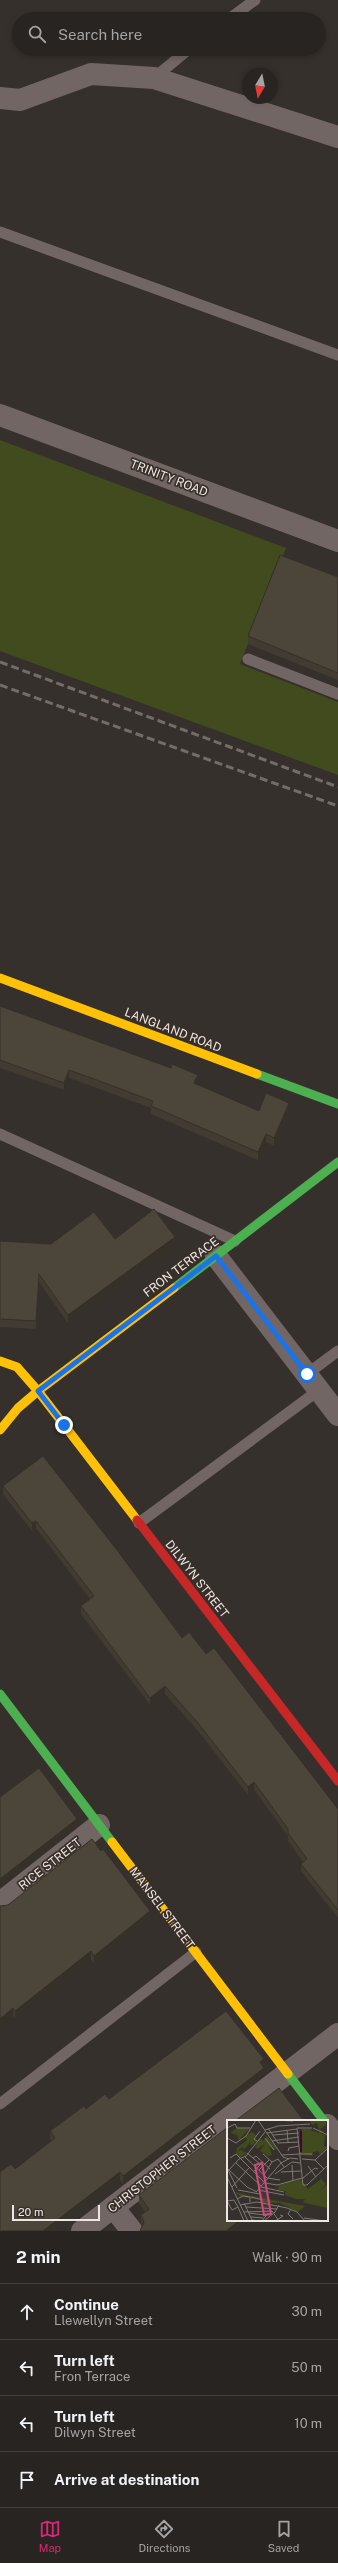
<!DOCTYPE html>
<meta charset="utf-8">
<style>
body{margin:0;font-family:"Public Sans",sans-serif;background:#34302e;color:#f1f3f6}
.compass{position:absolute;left:242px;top:68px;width:36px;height:36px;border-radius:50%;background:#282421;box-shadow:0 2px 6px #0003;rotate:190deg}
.scale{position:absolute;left:12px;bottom:10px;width:88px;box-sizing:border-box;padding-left:4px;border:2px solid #ede6e2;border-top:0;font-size:11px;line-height:14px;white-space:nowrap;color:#ede6e2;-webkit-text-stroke:3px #392f29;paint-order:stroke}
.stop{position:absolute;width:12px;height:12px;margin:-9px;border:3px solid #1a73e8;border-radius:50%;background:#fff}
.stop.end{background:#1a73e8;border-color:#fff;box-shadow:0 1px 4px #0008}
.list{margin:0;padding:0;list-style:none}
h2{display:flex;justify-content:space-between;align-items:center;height:52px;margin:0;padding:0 16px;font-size:17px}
h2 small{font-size:13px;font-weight:400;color:#a5a4a5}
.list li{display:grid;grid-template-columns:26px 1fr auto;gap:12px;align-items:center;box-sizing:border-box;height:56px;padding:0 16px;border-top:1px solid #44413f}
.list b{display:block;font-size:15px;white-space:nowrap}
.list p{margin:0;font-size:13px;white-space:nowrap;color:#a5a4a5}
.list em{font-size:13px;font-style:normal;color:#a5a4a5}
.icon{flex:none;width:22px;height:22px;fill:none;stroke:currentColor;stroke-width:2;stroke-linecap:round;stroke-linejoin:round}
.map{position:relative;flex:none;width:338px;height:2231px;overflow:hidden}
.search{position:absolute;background:#282421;box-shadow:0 2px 6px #0003;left:12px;right:12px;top:12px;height:44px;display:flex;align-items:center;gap:10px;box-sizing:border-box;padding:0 14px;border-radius:22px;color:#a5a4a5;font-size:15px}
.sheet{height:276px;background:#282421}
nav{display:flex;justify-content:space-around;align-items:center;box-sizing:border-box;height:56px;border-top:1px solid #44413f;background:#282421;font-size:11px;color:#a5a4a5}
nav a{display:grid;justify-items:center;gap:2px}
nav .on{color:#db2777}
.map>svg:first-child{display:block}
</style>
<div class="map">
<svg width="338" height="2231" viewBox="0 0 338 2231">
<rect width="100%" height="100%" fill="#36302c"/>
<polygon fill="#414b1d" points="0,440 286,548 240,664 338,702 338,775 0,651"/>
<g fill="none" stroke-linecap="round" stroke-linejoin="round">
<g stroke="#726664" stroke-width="11">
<polyline points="229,19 255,0"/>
<polyline points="154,78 189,49"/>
<polyline points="0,232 338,355"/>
<polyline points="248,659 338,694"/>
<polyline points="0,1134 235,1241"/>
<polyline points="307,1374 338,1351"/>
<polyline points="139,1523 319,1390"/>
<polyline points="0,2104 196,1952"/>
</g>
<g stroke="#726664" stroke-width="22">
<polyline points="0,98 20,100 91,74 154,78 338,137"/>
<polyline points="0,415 338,541"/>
<polyline points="216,1256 338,1415"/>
<polyline points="0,1903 99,1825"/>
<polyline points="327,2125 338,2139"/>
<polyline points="113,2207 132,2231"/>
<polyline points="82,2231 338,2034"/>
</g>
<g stroke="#4caf50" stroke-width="9">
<polyline points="257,1074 338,1104"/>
<polyline points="174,1288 338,1162"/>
<polyline points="0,1694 112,1842"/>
<polyline points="288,2074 324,2121"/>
</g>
<g stroke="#ffc107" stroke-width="9">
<polyline points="0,978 257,1074"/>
<polyline points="0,1361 17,1367 38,1391 137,1520"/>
<polyline points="0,1430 18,1408 38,1391 174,1288"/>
<polyline points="112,1842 288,2074"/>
</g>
<polyline stroke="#c62828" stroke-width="9" points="137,1520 338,1781"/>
<g stroke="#756c69" stroke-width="3" stroke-dasharray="8 4" stroke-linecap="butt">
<polyline points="0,662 338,787"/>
<polyline points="0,685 338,806"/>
</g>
</g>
<g fill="#413b31">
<polygon points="338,577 338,680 248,644 248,636"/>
<polygon points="0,1006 198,1083 197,1084 259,1111 289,1110 274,1146 266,1142 258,1160 151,1114 151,1108 94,1087 69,1078 64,1090 0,1068"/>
<polygon points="115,1239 175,1245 68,1323 39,1282 36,1329 0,1327 0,1241 51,1244"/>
<polygon points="3,1486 182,1638 206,1654 338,1809 338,1918 301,1871 301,1864 303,1862 288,1841 288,1836 254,1790 248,1795 198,1731 165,1694 150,1705 81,1614 81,1606 90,1599 36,1528 32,1531 3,1494"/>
<polygon points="0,1906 150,1919 94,1964 91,1959 15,2018 13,2016"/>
<polygon points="263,2067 264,2075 123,2184 120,2180 15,2169 52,2141 50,2139 50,2131 86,2109 109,2099 264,2067"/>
<polygon points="139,2195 236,2231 143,2226 141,2223 141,2215 145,2212 139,2203"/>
</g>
<g fill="#353028">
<polygon points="69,1070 69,1078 64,1090 64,1083"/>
<polygon points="198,1075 198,1083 194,1090 194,1083"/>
<polygon points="289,1103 289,1110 274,1146 274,1138"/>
<polygon points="266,1134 266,1142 258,1160 258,1152"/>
<polygon points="175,1237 175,1245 68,1323 68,1315"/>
<polygon points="39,1274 39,1282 36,1329 36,1321"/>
<polygon points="36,1521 36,1528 32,1531 32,1523"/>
<polygon points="165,1686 165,1694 150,1705 150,1698"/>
<polygon points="254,1782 254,1790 248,1795 248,1787"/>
<polygon points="77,1819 77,1827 0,1887 0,1879"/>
<polygon points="150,1911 150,1919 94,1964 94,1956"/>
<polygon points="91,1951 91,1959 15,2018 15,2011"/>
<polygon points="13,2008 13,2016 0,2026 0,2019"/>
<polygon points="264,2059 264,2067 260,2070 260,2062"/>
<polygon points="264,2068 264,2075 123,2184 123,2176"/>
<polygon points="120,2172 120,2180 53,2231 43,2231"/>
<polygon points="240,2220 250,2220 236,2231 226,2231"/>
</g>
<g fill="#4c4539" stroke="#353028">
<polygon points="280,555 338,577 338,673 248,636"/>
<polygon points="0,1006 171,1068 172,1064 198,1075 194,1083 259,1111 266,1093 289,1103 274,1138 266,1134 258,1152 151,1106 153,1101 94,1079 69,1070 64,1083 0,1060"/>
<polygon points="154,1209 175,1237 68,1315 39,1274 36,1321 0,1319 0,1241 51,1244 94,1212 115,1239"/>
<polygon points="43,1456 117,1550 182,1638 189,1632 206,1654 214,1648 338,1809 338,1910 301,1864 307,1859 288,1833 288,1829 254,1782 248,1787 198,1723 165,1686 150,1698 81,1606 94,1596 36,1521 32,1523 3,1486"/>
<polygon points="39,1768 77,1819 0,1879 0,1797"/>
<polygon points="92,1839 101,1851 103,1849 150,1911 94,1956 91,1951 15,2011 13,2008 0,2019 0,1906 8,1905"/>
<polygon points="226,2011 264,2059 260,2062 264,2068 123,2176 120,2172 43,2231 0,2231 0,2172 11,2164 15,2169 55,2138 50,2131 84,2106 86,2109 105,2094 109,2099"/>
<polygon points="279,2088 304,2121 235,2121"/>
<polygon points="228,2127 228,2220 240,2220 226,2231 140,2231 144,2222 141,2215 149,2209 139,2195"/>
</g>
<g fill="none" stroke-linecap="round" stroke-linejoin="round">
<polyline stroke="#1a73e8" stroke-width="5" points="64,1425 38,1391 216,1256 307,1374"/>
</g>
<g text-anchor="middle" stroke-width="3.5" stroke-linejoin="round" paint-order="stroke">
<g font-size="12" fill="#ede6e2" stroke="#392f29">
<text transform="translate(169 478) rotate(21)" y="4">TRINITY ROAD</text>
<text transform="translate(173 1030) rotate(21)" y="4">LANGLAND ROAD</text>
<text transform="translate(181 1267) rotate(-37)" y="4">FRON TERRACE</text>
<text transform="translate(197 1579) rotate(52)" y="4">DILWYN STREET</text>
<text transform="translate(50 1864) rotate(-38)" y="4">RICE STREET</text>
<text transform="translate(162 1908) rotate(53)" y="4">MANSEL STREET</text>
<text transform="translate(162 2169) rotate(-38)" y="4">CHRISTOPHER STREET</text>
</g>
</g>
<g transform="translate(227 2120)">
<rect width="101" height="101" fill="#36302c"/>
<path d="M82,0H101V4L99,2V5L93,9L96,12L93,13L92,12L90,11L93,12L90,3L85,5ZM10,8L22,9L12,20L10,15L3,13ZM75,9H85L83,10L98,15L97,26L101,27L93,34L91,31L86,32V36L73,34ZM25,12L29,15L27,19L30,21L24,26L23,22L18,29L15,27L10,32L14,30L20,33L12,38L9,33L10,28L20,20L18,17ZM40,16L50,29L47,30L42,26L45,35L41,36L33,31L38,24L30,29L28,27L33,18L36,21ZM73,59L81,69L94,59L99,64L92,71L101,64V88L78,83L76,82L78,79H69L58,75L59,71L51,70L52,65ZM8,72L25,76L78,86L71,92L53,83H36V80L14,77Z" fill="#414b1d"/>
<path fill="none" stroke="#41062d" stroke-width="2" d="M74,32V11"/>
<path fill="none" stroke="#7f7975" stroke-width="1" d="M31,0L56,37L62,39M46,0L66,1M51,6L83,4M0,8L8,4L10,8H23M41,8L51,23L72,22M85,8H70L76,65H80L101,45M86,8L101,15M38,10L51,6M60,10L61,22M40,13L70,9M46,15L72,13M0,18L9,23L19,16L29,0M38,18L47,30M30,21L27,19L33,11M45,21L72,17M61,31L62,28L72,26M20,33L33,44M36,34L45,42L37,55M72,34H85M55,35L72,34M17,36L40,58M3,38L9,34L38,63L50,65L75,58M26,38L29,36L43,49M12,39L19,36L38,12M75,39L88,40L97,49M88,40L101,28M45,42L51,39L57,47M9,43L34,66M65,45L66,60M81,46L89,57M0,48L20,67L30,72M1,50L10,68M2,50L12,39M32,50L42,40M26,52L36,42M54,52L74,51M48,54L65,42L73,43M0,57L21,101M40,58L53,60M76,58L88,48L91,49M5,67L22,48M34,67L57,72M11,70L33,74M31,70L57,75M29,72L54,43L63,38L71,39M24,77L36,80M10,79L16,76L23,77V82M0,81L5,90L11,87L17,101M0,81L7,80L11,87M17,83L25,100M13,85L30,82L60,88L70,92L78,101M19,87L50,89M64,89L61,94L66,99M17,92L45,91L52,101M22,93L38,95M24,97L36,98M77,98L98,101M25,100L35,101L41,93M37,101L48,92L52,85M48,101L56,96L53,95"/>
<path fill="#cd4c7d" fill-opacity="0.15" stroke="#cd4c7d" stroke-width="2" d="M35,43L44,94L37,95L28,45Z"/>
<rect width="101" height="101" fill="none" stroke="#ede6e2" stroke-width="2"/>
</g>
</svg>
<svg class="compass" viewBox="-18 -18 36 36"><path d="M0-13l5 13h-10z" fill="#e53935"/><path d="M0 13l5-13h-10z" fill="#a5a4a5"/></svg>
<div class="scale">20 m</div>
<div class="stop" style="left:307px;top:1374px"></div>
<div class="stop end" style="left:64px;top:1425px"></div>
<div class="search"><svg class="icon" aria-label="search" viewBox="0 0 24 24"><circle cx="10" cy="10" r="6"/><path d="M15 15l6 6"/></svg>Search here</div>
</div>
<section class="sheet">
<h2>2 min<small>Walk · 90 m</small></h2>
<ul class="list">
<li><svg class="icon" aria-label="ahead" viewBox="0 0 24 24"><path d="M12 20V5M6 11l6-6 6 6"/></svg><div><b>Continue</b><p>Llewellyn Street</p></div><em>30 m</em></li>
<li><svg class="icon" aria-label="left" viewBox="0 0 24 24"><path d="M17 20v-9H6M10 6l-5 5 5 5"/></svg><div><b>Turn left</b><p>Fron Terrace</p></div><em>50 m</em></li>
<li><svg class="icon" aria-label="left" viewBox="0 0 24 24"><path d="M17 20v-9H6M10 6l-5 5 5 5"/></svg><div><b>Turn left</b><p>Dilwyn Street</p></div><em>10 m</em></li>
<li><svg class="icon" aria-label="arrive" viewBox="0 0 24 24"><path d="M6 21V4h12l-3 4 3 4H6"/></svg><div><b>Arrive at destination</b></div></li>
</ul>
</section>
<nav>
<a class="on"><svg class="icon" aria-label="map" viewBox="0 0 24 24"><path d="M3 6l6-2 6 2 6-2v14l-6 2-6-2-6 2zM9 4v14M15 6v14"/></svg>Map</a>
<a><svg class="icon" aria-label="directions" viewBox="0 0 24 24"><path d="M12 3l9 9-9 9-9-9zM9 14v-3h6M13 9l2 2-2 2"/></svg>Directions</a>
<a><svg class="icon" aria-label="saved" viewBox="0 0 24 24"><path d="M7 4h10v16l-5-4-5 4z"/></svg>Saved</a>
</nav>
